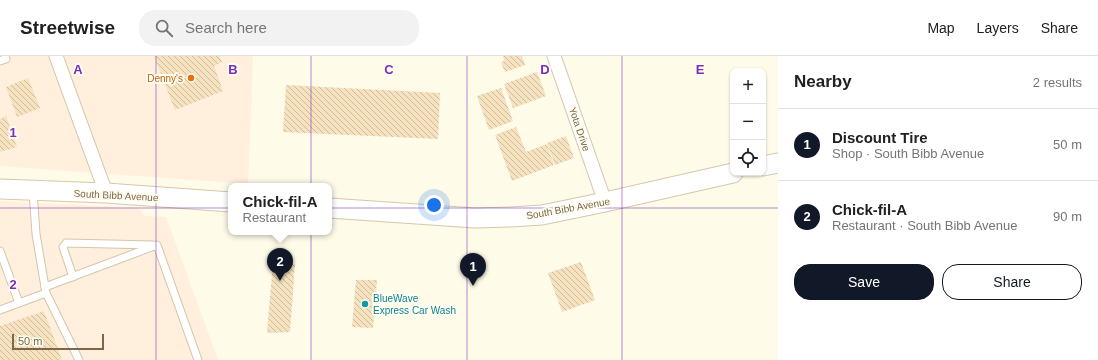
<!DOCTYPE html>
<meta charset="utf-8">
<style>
body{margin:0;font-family:Helvetica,sans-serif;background:#f2f2f2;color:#202124}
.controls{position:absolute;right:12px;top:12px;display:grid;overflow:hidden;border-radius:8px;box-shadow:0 1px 3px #0004}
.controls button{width:36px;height:36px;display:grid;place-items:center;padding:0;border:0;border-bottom:1px solid #e0e0e0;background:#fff;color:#202124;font:20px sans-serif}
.scale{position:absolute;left:12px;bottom:10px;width:92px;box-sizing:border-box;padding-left:4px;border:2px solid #7c6749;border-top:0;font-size:11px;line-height:14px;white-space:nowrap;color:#7c6749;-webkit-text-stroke:3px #fffdf1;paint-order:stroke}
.you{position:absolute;left:434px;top:149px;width:14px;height:14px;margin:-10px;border:3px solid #fff;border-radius:50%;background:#1a73e8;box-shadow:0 0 0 6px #1a73e833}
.badge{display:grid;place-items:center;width:26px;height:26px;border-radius:50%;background:#111827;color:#fff;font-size:13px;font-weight:700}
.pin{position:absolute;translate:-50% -33px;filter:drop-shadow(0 1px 2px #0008)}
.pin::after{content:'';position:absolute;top:21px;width:14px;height:12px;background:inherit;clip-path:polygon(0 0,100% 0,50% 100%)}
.popup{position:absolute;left:228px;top:127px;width:104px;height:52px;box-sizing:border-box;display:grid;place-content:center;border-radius:8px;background:#fff;filter:drop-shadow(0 1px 3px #0005);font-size:13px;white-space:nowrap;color:#757577}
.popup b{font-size:15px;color:#202124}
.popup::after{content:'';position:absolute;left:50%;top:100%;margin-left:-8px;border:8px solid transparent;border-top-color:#fff}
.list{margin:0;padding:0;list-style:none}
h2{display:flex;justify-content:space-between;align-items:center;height:52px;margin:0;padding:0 16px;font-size:17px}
h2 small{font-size:13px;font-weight:400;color:#757577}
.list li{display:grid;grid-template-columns:26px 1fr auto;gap:12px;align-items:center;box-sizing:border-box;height:72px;padding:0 16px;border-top:1px solid #e0e0e0}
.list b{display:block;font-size:15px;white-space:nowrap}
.list p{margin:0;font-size:13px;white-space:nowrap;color:#757577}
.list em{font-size:13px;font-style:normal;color:#757577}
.actions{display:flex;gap:8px;padding:12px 16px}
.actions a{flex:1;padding:9px 0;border:1px solid #111827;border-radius:16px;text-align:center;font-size:14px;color:#111827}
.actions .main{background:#111827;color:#fff}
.icon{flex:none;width:22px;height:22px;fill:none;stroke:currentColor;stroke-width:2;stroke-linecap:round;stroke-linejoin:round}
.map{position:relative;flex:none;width:778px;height:304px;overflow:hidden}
header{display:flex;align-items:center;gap:24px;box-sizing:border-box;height:56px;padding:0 20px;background:#fff;border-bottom:1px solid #e0e0e0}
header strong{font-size:19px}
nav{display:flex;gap:22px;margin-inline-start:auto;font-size:14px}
.search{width:280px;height:36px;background:#f2f2f2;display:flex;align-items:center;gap:10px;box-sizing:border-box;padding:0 14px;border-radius:16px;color:#757577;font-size:15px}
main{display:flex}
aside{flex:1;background:#fff}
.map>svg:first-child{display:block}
</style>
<header>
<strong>Streetwise</strong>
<div class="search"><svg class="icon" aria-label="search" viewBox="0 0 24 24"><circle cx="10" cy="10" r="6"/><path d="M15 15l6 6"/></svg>Search here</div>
<nav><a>Map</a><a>Layers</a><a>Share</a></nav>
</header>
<main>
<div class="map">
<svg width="778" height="304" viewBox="0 0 778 304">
<defs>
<pattern id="building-back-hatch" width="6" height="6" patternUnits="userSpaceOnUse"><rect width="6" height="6" fill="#f6e2be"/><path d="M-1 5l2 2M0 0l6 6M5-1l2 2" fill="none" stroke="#ccbb9c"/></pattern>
</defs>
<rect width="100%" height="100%" fill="#fefbe9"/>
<g fill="#ffefdc">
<polygon points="0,0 253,0 248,128 0,110"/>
<polygon points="0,145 138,152 145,160 166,161 218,304 0,304"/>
</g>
<g fill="url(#building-back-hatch)">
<polygon points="154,0 220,0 222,6 214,10 223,35 175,54"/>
<polygon points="503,0 522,0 525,9 505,16 501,6 504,5"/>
<polygon points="537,16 546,40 513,52 504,28"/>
<polygon points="28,22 40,52 17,61 6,31"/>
<polygon points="286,29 440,37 438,83 283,76"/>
<polygon points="501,32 513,65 489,74 477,40"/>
<polygon points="6,60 17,91 0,96 0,63"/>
<polygon points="516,71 526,96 547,88 554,109 512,125 495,79"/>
<polygon points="566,80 574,102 555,109 547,87"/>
<polygon points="273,206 295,208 290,276 267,277"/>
<polygon points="581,206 595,244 562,256 548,217"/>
<polygon points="356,224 377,224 373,272 352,271"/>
<polygon points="44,255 62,304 0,304 0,270"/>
</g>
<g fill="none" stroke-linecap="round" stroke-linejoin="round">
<defs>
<g id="service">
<polyline points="0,5 6,3 5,0"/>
<polyline points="33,135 36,178 46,237 79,304"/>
<polyline points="0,195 19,247"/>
<polyline points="73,221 63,191 66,187 153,189"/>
<polyline points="45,231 157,189 198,304"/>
<polyline points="0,254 46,237"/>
</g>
<g id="minor">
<polyline points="56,0 106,137"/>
<polyline points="554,0 605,146"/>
</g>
<g id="secondary">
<polyline points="763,110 778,107"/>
<polyline points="0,133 106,137 231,146"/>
<polyline points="329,152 475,162 511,161 542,159 605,146 733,117"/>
</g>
</defs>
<use href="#service" stroke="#d3c6ac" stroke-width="9"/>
<use href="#minor" stroke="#d3c6ac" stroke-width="15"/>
<use href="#secondary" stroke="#d6c8aa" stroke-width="21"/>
<use href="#service" stroke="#fff" stroke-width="7"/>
<use href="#minor" stroke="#fff" stroke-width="13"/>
<use href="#secondary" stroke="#fff" stroke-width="19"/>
</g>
<path fill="none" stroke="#7b2cbf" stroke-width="1" stroke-opacity="0.55" d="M156,0V304M311,0V304M467,0V304M622,0V304M0,152H778"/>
<circle fill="#e8710a" stroke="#fffdf1" stroke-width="1.5" cx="191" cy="22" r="4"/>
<circle fill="#0f9aa8" stroke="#fffdf1" stroke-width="1.5" cx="365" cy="248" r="4"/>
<g text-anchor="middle" stroke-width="4" stroke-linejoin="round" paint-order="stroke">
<g font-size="10" fill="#c56008" stroke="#fffdf1" text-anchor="end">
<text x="183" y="26">Denny's</text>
</g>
<g font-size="10" fill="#7c6749" stroke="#fffdf1">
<text transform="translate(580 73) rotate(71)" y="4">Yota Drive</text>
<text transform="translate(116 139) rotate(3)" y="4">South Bibb Avenue</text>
<text transform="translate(568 152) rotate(-10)" y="4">South Bibb Avenue</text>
</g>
<g font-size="10" fill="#0d838f" stroke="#fffdf1" text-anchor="start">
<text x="373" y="246">BlueWave<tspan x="373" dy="12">Express Car Wash</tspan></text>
</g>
</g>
<g font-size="13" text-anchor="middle" font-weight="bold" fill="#7b2cbf" stroke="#fffdf1" stroke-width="4" stroke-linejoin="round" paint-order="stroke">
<text x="78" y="18">A</text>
<text x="233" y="18">B</text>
<text x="389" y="18">C</text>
<text x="545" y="18">D</text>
<text x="700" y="18">E</text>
<text x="13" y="81">1</text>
<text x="13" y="233">2</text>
</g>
</svg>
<div class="controls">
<button>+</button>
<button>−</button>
<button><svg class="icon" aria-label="locate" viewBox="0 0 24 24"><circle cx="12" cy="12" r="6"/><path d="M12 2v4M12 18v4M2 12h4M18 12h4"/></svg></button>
</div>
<div class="scale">50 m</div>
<div class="you"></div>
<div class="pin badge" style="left:473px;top:230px">1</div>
<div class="pin badge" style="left:280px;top:225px">2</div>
<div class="popup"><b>Chick-fil-A</b>Restaurant</div>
</div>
<aside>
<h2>Nearby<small>2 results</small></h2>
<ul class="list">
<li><span class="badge">1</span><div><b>Discount Tire</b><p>Shop · South Bibb Avenue</p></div><em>50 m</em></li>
<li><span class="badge">2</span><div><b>Chick-fil-A</b><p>Restaurant · South Bibb Avenue</p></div><em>90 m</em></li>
</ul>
<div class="actions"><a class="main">Save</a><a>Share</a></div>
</aside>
</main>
